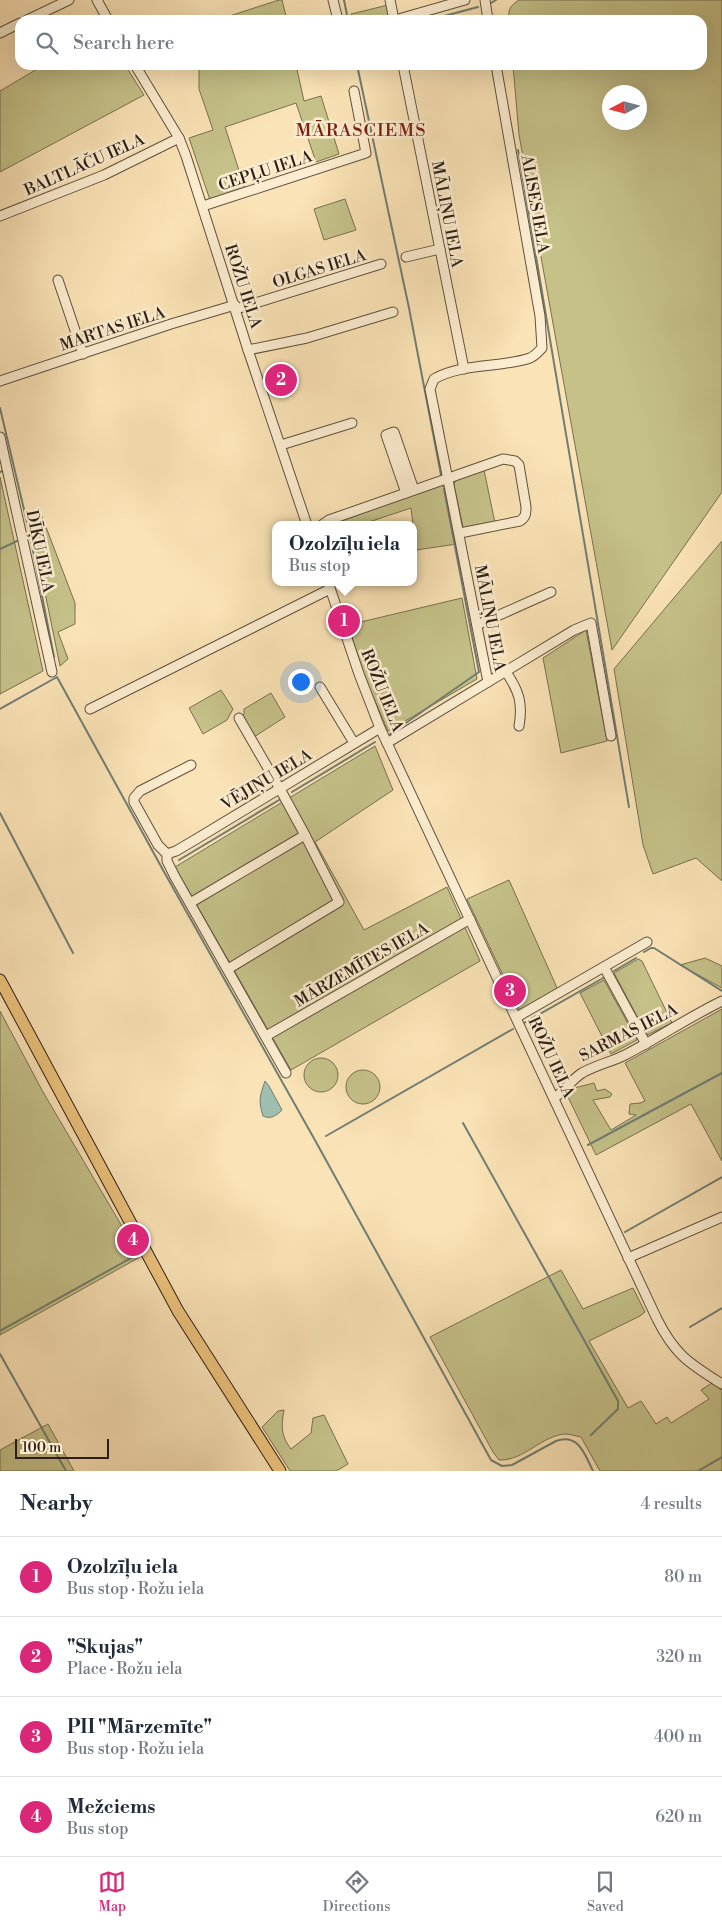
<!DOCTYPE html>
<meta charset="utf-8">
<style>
body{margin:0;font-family:"Libre Bodoni",serif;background:#f2f2f3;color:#1f2937}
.compass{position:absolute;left:602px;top:85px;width:45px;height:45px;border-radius:50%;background:#fff;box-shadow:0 5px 20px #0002;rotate:264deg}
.scale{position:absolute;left:15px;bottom:12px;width:94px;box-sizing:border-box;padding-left:5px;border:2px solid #2c1f18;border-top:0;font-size:14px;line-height:18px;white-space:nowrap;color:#2c1f18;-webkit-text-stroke:4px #fcedd0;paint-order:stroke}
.you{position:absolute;left:300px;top:681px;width:18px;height:18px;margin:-12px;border:4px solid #fff;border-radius:50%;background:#1a73e8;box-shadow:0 0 0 8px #1a73e833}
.badge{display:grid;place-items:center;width:32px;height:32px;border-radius:50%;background:#db2777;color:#fff;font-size:16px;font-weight:700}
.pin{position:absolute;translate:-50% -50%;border:2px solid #fff;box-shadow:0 1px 5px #0006}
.popup{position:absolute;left:272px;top:521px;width:145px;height:65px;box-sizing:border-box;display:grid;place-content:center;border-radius:10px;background:#fff;filter:drop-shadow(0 1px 4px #0005);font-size:16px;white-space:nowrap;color:#747a83}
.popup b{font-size:19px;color:#1f2937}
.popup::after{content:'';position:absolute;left:50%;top:100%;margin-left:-10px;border:10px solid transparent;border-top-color:#fff}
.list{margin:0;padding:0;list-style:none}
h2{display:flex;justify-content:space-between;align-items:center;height:65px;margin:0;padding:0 20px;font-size:21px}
h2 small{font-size:16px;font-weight:400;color:#747a83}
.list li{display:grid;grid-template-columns:32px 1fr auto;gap:15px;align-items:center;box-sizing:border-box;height:80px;padding:0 20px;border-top:1px solid #e0e1e3}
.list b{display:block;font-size:19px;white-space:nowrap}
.list p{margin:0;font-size:16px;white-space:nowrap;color:#747a83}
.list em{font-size:16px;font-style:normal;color:#747a83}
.icon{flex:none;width:28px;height:28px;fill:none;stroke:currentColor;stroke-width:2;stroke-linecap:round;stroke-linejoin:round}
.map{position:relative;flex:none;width:722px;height:1471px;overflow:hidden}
.search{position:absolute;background:#fff;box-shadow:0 5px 20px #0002;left:15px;right:15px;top:15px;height:55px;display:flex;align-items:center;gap:12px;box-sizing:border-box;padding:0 18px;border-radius:15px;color:#747a83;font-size:19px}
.sheet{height:385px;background:#fff}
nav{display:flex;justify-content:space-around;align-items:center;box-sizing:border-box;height:70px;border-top:1px solid #e0e1e3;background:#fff;font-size:14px;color:#747a83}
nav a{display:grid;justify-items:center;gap:2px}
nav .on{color:#db2777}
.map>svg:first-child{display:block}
</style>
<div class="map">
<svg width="722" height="1471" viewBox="0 0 722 1471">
<rect width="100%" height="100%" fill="#fae3b6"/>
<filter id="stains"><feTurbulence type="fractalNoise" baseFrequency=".004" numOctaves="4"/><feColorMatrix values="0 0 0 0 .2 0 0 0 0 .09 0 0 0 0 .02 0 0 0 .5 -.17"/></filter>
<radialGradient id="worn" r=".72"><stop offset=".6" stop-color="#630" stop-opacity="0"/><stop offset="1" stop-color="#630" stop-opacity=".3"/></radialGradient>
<g fill="#c5c189" stroke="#787050" fill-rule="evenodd">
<polygon points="279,0 282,0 287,20 217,20"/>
<path d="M519,0H722V492L612,650L519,135L513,65H702V20H509C508,9 510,6 519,0ZM610,92H640V122H610Z"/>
<polygon points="388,5 391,20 352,20 351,14"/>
<polygon points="44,65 125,65 144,95 0,172 0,91"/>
<polygon points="199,65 296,65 304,101 321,96 339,154 316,162 296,103 225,127 245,189 210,200 189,138 213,130 199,89"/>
<polygon points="345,199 356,230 324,240 314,209"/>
<polygon points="484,470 495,523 468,529 463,527 454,485 456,479"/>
<polygon points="0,477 43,671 0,694"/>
<polygon points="440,485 445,487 457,544 416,550 411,508 360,525 330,525"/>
<polygon points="41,514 75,603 75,624 58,632 68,659 60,666 30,519"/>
<polygon points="722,541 722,881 696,858 653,874 643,845 614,669"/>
<polygon points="462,598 477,679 388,731 365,678 348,625"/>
<polygon points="586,630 607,741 561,753 543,658"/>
<polygon points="221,690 233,709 227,720 203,734 189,708"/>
<polygon points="271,693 285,717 254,737 242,717 244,714 244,709"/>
<polygon points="375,746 393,790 315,842 364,930 447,887 480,961 291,1070 175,867"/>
<polygon points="509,880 558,990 525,1010 519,1009 467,899"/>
<polygon points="705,958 722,966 722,988 680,965"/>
<polygon points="638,959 642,961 672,1023 647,1035 614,973"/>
<polygon points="604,980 637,1040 611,1054 580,993"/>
<polygon points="722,1009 722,1161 691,1104 596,1155 568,1097 570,1089 594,1083 597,1091 605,1089 612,1094 610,1097 593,1100 611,1130 636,1115 629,1114 630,1104 640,1103 645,1101 625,1063"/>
<polygon points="0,1011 43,1092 140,1257 0,1335"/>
<circle cx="321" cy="1075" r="17"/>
<circle cx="363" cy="1087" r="17"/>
<path d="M561,1270L583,1309L633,1288L645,1312L640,1316L589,1341L628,1408L641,1401L656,1424L667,1417L671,1423L709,1399L701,1390L712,1383L722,1390V1471H600L581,1437C576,1436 570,1434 565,1434C541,1436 524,1461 499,1460L493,1452L430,1337Z"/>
<path d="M284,1410C281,1427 281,1436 291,1449L311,1433L313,1418L324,1415L348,1464L336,1471H290L262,1427L278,1411Z"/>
<polygon points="48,1424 74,1471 0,1471 0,1450"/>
</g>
<path fill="#9ebeaf" stroke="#707e73" d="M265,1081L269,1086L282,1110C277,1115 271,1120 263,1116C258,1100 260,1096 265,1081Z"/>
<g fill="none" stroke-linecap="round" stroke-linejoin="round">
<g stroke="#707e73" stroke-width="2">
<polyline points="344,0 348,20"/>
<polyline points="491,3 496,0"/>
<polyline points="429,20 478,7"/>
<polyline points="357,65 409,308 441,475"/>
<polyline points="518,150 629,807"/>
<polyline points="0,408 30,535 54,657"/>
<polyline points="0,472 2,471"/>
<polyline points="0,549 17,541"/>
<path d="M0,709L57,677L163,870L316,1142L491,1460L502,1466L512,1465L556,1441C579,1433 585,1455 593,1471"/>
<polyline points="390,734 479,672 444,489"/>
<polyline points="292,792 375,742"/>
<polyline points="0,813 73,953"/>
<polyline points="179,860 279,800"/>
<polyline points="644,952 651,948 654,948 722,991"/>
<polyline points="614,971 636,958"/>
<polyline points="524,1023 605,977"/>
<polyline points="463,1123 618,1401 618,1409 591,1435"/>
<polyline points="326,1136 513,1029"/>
<polyline points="588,1145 722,1073"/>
<polyline points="625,1232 722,1177"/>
<polyline points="690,1327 722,1308"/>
<polyline points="0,1331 131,1258"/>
<polyline points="0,1354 66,1471"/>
<polyline points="698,1471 722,1457"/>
</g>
<defs>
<g id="minor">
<polyline points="97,0 108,20"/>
<polyline points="333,0 338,20"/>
<polyline points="390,0 394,20"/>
<polyline points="485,0 488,20"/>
<polyline points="27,20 69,0"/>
<polyline points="395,20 465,0"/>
<polyline points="0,33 20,23"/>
<polyline points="135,65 179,138 186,156 248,350 307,525"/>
<polyline points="403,65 464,369"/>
<polyline points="203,206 366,153 354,91"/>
<polyline points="0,216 104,175 179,138"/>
<polyline points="406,257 440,249"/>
<polyline points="58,280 83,354"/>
<polyline points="236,309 381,264"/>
<polyline points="248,350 307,338 393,312"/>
<polyline points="0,381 171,324 235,305"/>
<polyline points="0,437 52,672"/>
<polyline points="281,445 352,423"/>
<polyline points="406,493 386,435 394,432 414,490"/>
<path d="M322,525L329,520L503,459L515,461L519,465L526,507C526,513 526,517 520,521L460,533"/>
<path d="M328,582L359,674L380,728L657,1319C675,1355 689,1363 722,1384"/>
<polyline points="477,625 551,592"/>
<path d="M506,672C519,691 523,703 519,726"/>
<path d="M488,682L430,389L434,379C462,363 500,368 530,358C535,356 538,352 542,348L540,316L496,65"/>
<polyline points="320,687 354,743"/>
<polyline points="90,709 330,589"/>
<polyline points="387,743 574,630 591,623 611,736"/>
<polyline points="191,765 140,791 134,798 134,802 158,845 167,854 167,861 175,877 286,1073"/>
<polyline points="167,854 176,851 193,841 380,728"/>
<polyline points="190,903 305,835 280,789 239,718"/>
<polyline points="604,967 646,1044"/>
<polyline points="228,969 339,902 305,835"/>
<polyline points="517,1017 647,942"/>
<polyline points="266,1036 470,919"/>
<path d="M554,1098C565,1091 571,1080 582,1073C596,1065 611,1062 625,1055C658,1038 689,1017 722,1001"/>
<polyline points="628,1258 722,1217"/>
</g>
<polyline id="major" points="0,980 178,1311 280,1471"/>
</defs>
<use href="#minor" stroke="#605040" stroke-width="11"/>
<use href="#major" stroke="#2c1f18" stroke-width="13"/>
<use href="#minor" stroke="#fcedd0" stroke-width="9"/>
<use href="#major" stroke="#edc27b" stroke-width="11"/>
</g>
<g text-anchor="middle" stroke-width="5" stroke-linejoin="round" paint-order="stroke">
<g font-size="16" fill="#2c1f18" stroke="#fcedd0">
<text transform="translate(84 164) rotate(-24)" y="6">BALTLĀČU IELA</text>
<text transform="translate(265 170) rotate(-18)" y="6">CEPĻU IELA</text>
<text transform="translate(536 204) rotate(80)" y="6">ALISES IELA</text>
<text transform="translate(448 214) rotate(79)" y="6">MĀLIŅU IELA</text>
<text transform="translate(319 268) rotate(-17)" y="6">OLGAS IELA</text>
<text transform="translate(244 286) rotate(72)" y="6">ROŽU IELA</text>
<text transform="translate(112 328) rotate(-18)" y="6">MARTAS IELA</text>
<text transform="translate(41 551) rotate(78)" y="6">DĪĶU IELA</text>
<text transform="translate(491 618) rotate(79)" y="6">MĀLIŅU IELA</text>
<text transform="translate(383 690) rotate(68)" y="6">ROŽU IELA</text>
<text transform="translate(266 779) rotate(-31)" y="6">VĒJIŅU IELA</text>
<text transform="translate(361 964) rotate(-30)" y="6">MĀRZEMĪTES IELA</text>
<text transform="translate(628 1032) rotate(-27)" y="6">SARMAS IELA</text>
<text transform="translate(552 1057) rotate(65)" y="6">ROŽU IELA</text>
</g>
<g font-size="18" letter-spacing="1" fill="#7a1f14" stroke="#fcedd0">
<text x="361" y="136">MĀRASCIEMS</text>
</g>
</g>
<rect width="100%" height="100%" filter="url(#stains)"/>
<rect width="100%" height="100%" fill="url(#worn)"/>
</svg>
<svg class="compass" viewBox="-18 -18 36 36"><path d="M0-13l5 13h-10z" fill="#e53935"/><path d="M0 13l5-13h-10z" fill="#747a83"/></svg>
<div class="scale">100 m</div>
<div class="you"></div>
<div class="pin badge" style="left:344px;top:621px">1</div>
<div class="popup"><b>Ozolzīļu iela</b>Bus stop</div>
<div class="pin badge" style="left:281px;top:380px">2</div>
<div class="pin badge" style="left:510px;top:991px">3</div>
<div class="pin badge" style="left:133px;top:1240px">4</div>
<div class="search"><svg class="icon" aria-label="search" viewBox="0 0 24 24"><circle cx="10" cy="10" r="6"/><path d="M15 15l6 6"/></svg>Search here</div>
</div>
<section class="sheet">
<h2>Nearby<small>4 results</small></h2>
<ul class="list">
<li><span class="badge">1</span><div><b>Ozolzīļu iela</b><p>Bus stop · Rožu iela</p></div><em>80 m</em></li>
<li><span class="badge">2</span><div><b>&quot;Skujas&quot;</b><p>Place · Rožu iela</p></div><em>320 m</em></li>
<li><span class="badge">3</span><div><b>PII &quot;Mārzemīte&quot;</b><p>Bus stop · Rožu iela</p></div><em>400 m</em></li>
<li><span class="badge">4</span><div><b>Mežciems</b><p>Bus stop</p></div><em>620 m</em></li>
</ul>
</section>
<nav>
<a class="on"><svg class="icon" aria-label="map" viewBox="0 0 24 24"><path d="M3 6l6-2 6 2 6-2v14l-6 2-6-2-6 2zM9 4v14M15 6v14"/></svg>Map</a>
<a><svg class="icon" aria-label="directions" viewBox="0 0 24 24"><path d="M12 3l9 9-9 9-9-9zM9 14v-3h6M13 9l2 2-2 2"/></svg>Directions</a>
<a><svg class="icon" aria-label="saved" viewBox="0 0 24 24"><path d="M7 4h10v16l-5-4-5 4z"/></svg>Saved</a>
</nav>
